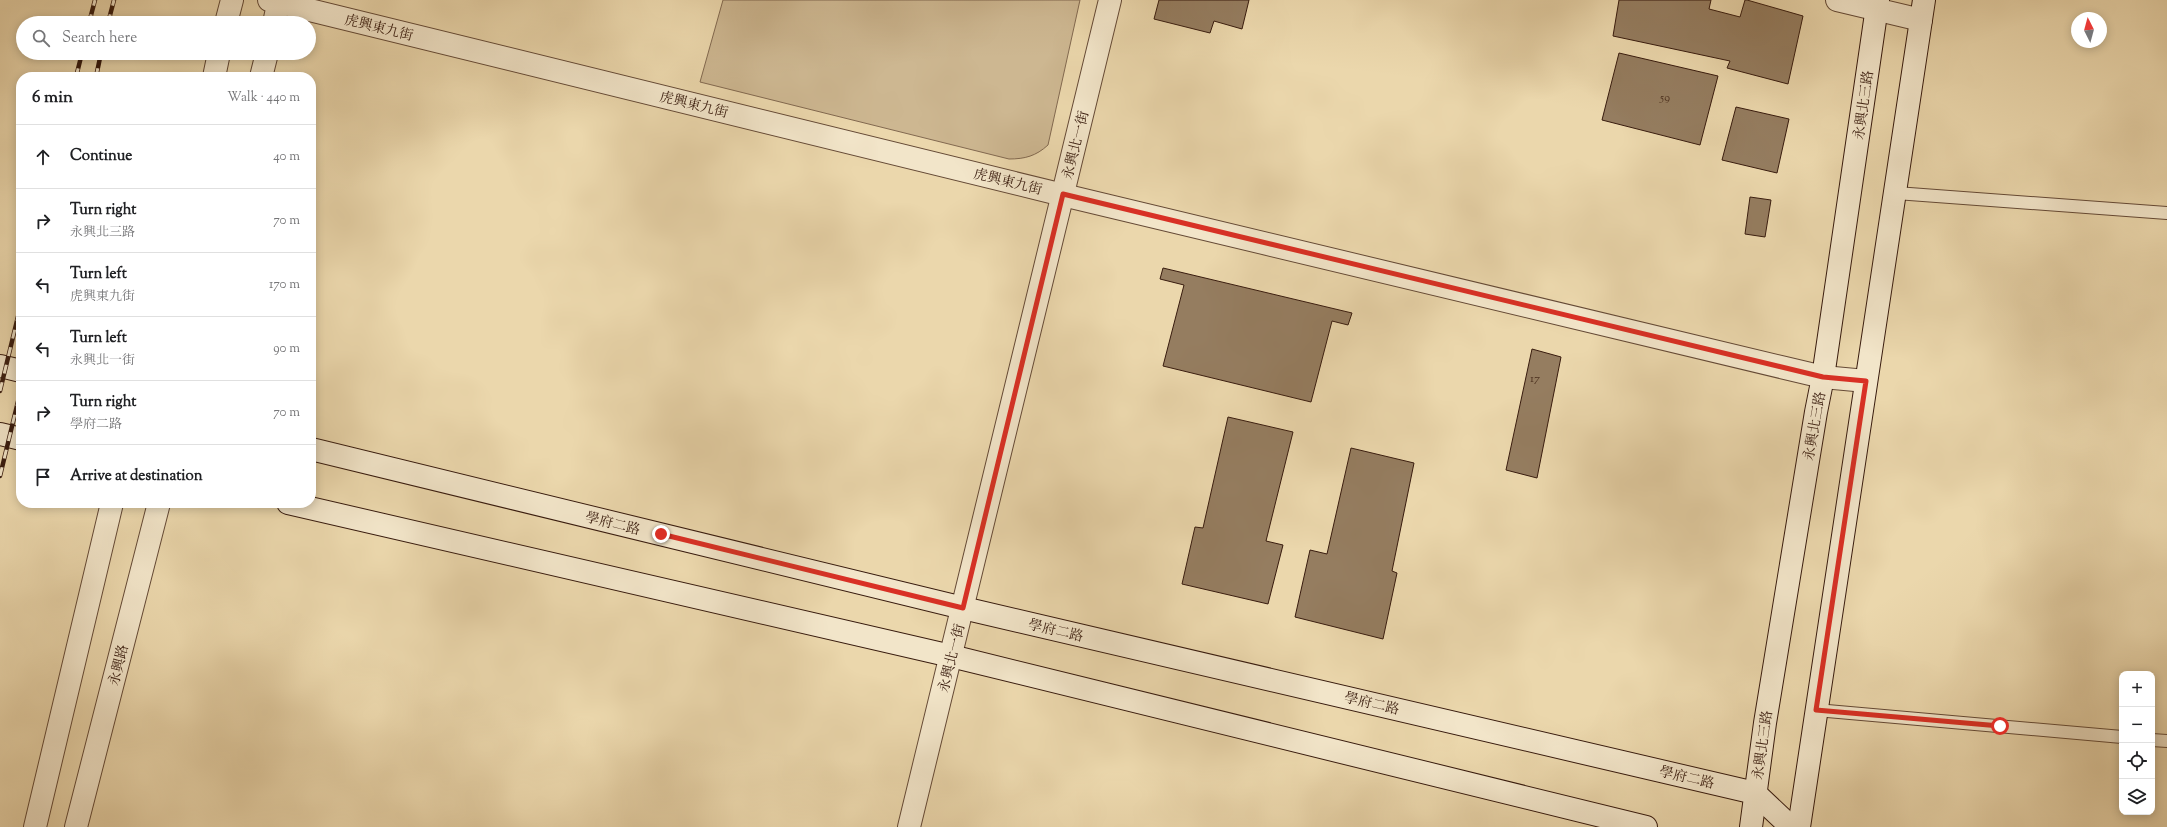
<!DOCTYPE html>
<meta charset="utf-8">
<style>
body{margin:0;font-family:"Sorts Mill Goudy","Noto Serif TC",serif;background:#f2f2f2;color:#202124}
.controls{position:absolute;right:12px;bottom:12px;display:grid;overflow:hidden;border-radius:8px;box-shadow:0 2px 10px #0003}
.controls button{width:36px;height:36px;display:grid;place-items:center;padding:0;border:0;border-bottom:1px solid #e0e0e0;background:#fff;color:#202124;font:20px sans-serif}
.compass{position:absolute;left:2071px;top:12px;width:36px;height:36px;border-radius:50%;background:#fff;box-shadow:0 2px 10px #0003;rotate:354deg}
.stop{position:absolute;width:12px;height:12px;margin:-9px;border:3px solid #d93025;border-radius:50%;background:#fff}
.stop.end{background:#d93025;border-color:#fff;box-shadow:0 1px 4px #0008}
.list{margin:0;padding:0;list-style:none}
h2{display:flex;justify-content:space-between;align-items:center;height:52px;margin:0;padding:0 16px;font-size:17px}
h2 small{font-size:13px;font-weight:400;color:#757577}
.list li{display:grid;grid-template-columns:26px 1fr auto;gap:12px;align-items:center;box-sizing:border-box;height:64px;padding:0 16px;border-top:1px solid #e0e0e0}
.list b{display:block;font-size:15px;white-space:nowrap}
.list p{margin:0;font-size:13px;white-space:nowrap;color:#757577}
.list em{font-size:13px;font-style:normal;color:#757577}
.icon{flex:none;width:22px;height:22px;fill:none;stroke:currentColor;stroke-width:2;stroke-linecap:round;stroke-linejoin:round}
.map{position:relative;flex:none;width:2167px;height:827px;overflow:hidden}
.search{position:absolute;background:#fff;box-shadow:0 2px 10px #0003;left:16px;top:16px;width:300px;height:44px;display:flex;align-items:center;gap:10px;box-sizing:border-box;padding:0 14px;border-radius:22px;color:#757577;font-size:15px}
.panel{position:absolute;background:#fff;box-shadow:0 2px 10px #0003;left:16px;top:72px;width:300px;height:436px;border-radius:16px}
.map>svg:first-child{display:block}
</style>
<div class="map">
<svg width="2167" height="827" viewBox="0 0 2167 827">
<rect width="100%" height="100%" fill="#ebd7ac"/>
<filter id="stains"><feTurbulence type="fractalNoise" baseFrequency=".005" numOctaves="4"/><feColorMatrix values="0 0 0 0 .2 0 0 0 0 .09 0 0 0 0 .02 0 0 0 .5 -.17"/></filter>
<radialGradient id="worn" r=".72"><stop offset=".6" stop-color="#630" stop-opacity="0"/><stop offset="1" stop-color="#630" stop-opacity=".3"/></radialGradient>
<path fill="#cdb791" stroke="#826950" d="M723,0H1080L1048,145C1036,156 1025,159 1009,159L700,82Z"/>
<g fill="#957d60" stroke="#381b0e">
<polygon points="1159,0 1249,0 1242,29 1214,21 1210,33 1154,19"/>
<polygon points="1619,0 1711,0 1709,9 1740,17 1745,0 1747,0 1803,16 1788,84 1727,68 1730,61 1613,36"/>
<polygon points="1619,53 1718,76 1700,145 1602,120"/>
<polygon points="1736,107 1789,119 1777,173 1722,160"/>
<polygon points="1750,197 1771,200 1765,237 1745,234"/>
<polygon points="1163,268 1352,313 1348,325 1332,321 1311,402 1163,366 1184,285 1160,279"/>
<polygon points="1532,349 1561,357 1537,478 1506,470"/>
<polygon points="1228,417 1293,432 1266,541 1283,545 1268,604 1182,584 1195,527 1203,528"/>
<polygon points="1351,448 1414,463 1392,571 1397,573 1383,639 1295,617 1310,550 1327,554"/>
</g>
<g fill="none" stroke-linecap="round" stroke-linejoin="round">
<defs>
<g id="lane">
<polyline points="1896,193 2167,213"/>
<polyline points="1816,710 2122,737"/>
<polyline points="2152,740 2167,741"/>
</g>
<g id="street">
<polyline points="269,0 1063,195 1785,368 1823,377 1866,381"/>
<polyline points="1837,0 1921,20"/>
<polyline points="226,23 232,0"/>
<polyline points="274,23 279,0"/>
<polyline points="214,77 219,53"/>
<polyline points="261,77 267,53"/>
<polyline points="35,827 112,503"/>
<polyline points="76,827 159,503"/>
<polyline points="909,827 1110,0"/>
</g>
<g id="secondary">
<polyline points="0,366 21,371"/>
<polyline points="0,434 21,439"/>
<polyline points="311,449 963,608 1755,793 1791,827"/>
<polyline points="288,503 951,656 1646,827"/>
<polyline points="1751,827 1765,723 1816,412 1823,377 1878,0"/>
<polyline points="1799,827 1924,0"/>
</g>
</defs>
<use href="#lane" stroke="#654a36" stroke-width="14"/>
<use href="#street" stroke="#654a36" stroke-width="24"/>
<use href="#secondary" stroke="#381b0e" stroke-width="24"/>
<use href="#lane" stroke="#f2e5c9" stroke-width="12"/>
<use href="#street" stroke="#f2e5c9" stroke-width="22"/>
<use href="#secondary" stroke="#f2e5c9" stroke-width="22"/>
<defs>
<g id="rail">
<polyline points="89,23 95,0"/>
<polyline points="108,23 114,0"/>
<polyline points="76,77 82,53"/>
<polyline points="96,77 101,53"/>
<polyline points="0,391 21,304"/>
<polyline points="0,476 21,389"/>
</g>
</defs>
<use href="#rail" stroke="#381b0e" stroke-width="4.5"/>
<use href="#rail" stroke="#f2e5c9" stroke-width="3" stroke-dasharray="9" stroke-linecap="butt"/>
</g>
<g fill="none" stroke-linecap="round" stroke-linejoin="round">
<polyline stroke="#d93025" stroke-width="5" points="661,534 963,608 1063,194 1823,377 1866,381 1816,710 2000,726"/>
</g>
<g text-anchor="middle" stroke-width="3.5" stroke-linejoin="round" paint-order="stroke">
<g font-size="12" fill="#4f3422">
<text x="1665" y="101">59</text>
<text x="1535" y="382">17</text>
</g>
<g font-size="14" fill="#381b0e" stroke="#f2e5c9">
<text transform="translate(379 27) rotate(14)" y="5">虎興東九街</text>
<text transform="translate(694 104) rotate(14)" y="5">虎興東九街</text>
<text transform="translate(1863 105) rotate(-82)" y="5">永興北三路</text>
<text transform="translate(1075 145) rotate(-76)" y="5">永興北一街</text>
<text transform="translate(1008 181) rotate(14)" y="5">虎興東九街</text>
<text transform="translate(1814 426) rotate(-80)" y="5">永興北三路</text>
<text transform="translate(613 523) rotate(14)" y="5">學府二路</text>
<text transform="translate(1056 630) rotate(13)" y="5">學府二路</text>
<text transform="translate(951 658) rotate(-76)" y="5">永興北一街</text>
<text transform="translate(118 665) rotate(-76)" y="5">永興路</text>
<text transform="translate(1372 703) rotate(13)" y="5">學府二路</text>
<text transform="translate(1762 745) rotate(-82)" y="5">永興北三路</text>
<text transform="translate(1687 777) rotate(13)" y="5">學府二路</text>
</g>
</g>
<rect width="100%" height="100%" filter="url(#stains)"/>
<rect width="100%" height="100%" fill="url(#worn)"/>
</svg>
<div class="controls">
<button>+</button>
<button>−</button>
<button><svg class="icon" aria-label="locate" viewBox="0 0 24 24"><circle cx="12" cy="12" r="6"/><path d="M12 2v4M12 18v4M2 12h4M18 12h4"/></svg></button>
<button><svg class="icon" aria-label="layers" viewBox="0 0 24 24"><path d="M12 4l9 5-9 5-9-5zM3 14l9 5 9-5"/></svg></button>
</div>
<svg class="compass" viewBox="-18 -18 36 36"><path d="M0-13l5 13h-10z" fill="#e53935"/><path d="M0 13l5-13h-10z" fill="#757577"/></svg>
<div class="stop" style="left:2000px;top:726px"></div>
<div class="stop end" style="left:661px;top:534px"></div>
<div class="search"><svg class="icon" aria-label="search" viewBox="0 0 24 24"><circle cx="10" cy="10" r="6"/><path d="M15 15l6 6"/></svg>Search here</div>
<section class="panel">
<h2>6 min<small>Walk · 440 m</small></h2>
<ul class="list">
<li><svg class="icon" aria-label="ahead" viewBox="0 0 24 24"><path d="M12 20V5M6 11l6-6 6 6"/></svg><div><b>Continue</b></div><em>40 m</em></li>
<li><svg class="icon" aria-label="right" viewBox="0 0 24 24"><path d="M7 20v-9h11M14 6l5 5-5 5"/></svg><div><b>Turn right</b><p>永興北三路</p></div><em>70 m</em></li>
<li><svg class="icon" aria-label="left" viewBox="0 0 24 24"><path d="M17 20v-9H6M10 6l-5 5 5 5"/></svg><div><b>Turn left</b><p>虎興東九街</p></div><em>170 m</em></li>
<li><svg class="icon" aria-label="left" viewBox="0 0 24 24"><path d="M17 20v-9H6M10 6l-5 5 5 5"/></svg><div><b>Turn left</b><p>永興北一街</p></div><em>90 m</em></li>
<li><svg class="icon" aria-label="right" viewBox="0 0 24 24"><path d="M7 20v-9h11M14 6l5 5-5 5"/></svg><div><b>Turn right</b><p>學府二路</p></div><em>70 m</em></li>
<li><svg class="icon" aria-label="arrive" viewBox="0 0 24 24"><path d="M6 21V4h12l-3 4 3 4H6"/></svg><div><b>Arrive at destination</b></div></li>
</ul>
</section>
</div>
